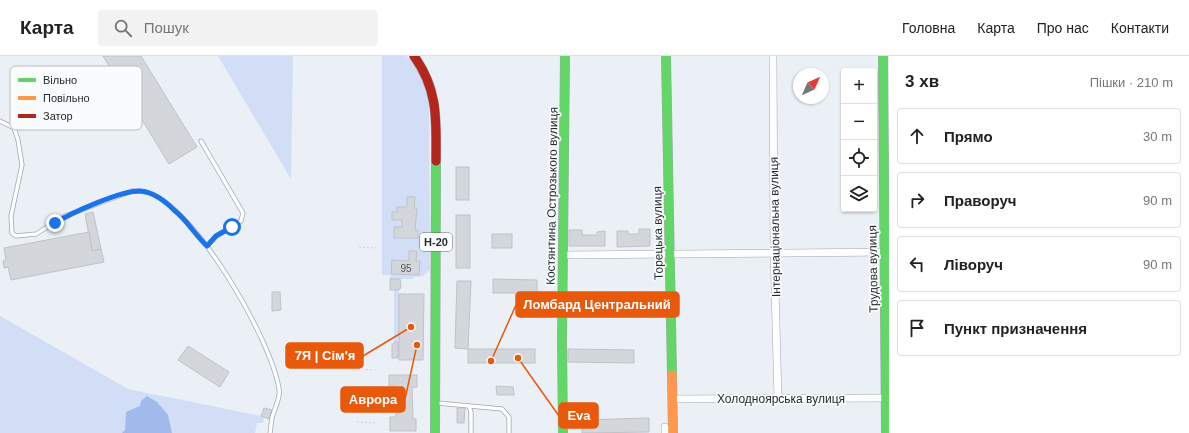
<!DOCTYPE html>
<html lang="uk">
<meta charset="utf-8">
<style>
body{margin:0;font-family:Arial,sans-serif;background:#f2f2f2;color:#222}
.controls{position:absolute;right:12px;top:12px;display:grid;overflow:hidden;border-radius:4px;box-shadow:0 1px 3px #0004}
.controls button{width:36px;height:36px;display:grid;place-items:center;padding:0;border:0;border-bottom:1px solid #e0e0e0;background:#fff;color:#222;font:20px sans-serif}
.compass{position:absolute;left:793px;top:12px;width:36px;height:36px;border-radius:50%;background:#fff;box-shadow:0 1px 3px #0004;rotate:45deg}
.stop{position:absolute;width:12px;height:12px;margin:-9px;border:3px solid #1a73e8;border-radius:50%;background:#fff}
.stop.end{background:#1a73e8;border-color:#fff;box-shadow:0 1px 4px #0008}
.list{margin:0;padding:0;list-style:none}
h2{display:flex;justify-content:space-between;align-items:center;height:52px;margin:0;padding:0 16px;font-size:17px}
h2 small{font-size:13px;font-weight:400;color:#767676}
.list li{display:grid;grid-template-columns:26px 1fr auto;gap:12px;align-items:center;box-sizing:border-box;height:56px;margin:0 8px 8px;padding:0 8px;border:1px solid #e0e0e0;border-radius:4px}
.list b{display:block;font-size:15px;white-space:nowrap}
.list em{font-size:13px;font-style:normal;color:#767676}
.icon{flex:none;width:22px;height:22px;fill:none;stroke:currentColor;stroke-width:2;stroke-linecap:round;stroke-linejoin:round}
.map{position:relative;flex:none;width:889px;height:377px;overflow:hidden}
header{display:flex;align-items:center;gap:24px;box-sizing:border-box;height:56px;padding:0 20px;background:#fff;border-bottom:1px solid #e0e0e0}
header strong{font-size:19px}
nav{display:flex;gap:22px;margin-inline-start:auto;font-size:14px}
.search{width:280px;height:36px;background:#f2f2f2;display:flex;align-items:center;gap:10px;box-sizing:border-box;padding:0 14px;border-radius:4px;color:#767676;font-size:15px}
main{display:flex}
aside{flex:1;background:#fff}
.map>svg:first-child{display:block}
</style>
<header>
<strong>Карта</strong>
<div class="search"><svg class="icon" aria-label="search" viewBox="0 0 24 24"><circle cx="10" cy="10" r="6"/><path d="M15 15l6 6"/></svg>Пошук</div>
<nav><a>Головна</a><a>Карта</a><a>Про нас</a><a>Контакти</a></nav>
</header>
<main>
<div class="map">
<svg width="889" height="377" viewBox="0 0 889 377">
<rect width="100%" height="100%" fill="#ebeff6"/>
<g fill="#d2def5">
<polygon points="218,0 293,0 291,123"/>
<path d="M382,0C389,0 398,0 405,0C417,3 425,30 429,41L430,214L421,221L415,220L412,223H390V219H382Z"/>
<polygon points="399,232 399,302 394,286 394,234"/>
<polygon points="0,260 128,333 261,360 264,362 263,367 257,367 255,377 0,377"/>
</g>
<polygon fill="#a0baec" points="147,340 157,346 168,359 172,377 122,377 125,374 126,356 140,350 141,345"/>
<g fill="#d3d6db" stroke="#bfc2c7">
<polygon points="103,0 141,0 197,91 169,108"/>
<rect x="456" y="111" width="13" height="33"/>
<polygon points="407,141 415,141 414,152 417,152 415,174 418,174 418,182 394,182 394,171 402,171 402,164 392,164 392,156 397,156 397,151 407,151"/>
<polygon points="93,156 101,193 92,195 85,158"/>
<rect x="456" y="159" width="14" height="53"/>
<polygon points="639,173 650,173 650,190 617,191 617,175 628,175 628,178 639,178"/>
<polygon points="569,174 582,174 582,179 597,179 597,176 605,175 605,190 569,190"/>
<polygon points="89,176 92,195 101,193 104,206 11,224 8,211 4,212 3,205 6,204 4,192"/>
<rect x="492" y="178" width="20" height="14"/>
<polygon points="409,195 417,195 416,205 420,205 419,219 391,218 392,204 409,205"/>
<polygon points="390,223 400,223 401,232 398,234 390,234"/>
<polygon points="493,223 537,224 537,237 493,237"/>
<polygon points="457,225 471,225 468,293 455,292"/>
<polygon points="272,236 280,236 281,254 272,255"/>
<polygon points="399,238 424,238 423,304 399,304"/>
<polygon points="394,286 398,286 398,302 392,302 392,288 394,288"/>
<polygon points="188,290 229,316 220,331 178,304"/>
<rect x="468" y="293" width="67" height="14"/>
<polygon points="568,293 634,294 634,307 568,306"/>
<polygon points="389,319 417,319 417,331 412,331 413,363 416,363 416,375 390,375 390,361 396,361 396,352 395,330 389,330"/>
<polygon points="496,330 513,331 514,339 497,339"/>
<polygon points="264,352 272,354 269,363 261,360"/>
<polygon points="457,352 465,352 464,367 457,367"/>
<polygon points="649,362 649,376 582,377 582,364"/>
</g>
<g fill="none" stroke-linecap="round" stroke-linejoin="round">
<defs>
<g id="lane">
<path d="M0,65L14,72L18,84L22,109L11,160L12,177L16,180L36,178L65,160L132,135C138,135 144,135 150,137C197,155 271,283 279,333C281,342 274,353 272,362C271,367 271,372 270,377"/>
<polyline points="201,85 243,157 241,165 216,180 207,190"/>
<polyline points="437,347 502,353 509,361 509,377"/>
<polyline points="469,350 471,356 471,377"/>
</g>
<g id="street">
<polyline points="773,0 774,194 778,343"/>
<polyline points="564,199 889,196"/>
<polyline points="673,343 889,342"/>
<polyline points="665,371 665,377"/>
</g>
<g id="fast">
<polyline points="666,0 672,319"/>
<polyline points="883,0 886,377"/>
<polyline points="435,377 436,105"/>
<polyline points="563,377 562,284 565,0"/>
</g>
<polyline id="slow" points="672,319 673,377"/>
<path id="jam" d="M414,0C439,35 436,65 436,105"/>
</defs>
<use href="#lane" stroke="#a4a7ac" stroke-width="5"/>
<use href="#street" stroke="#a4a7ac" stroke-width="8"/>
<use href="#fast" stroke="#a4a7ac" stroke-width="10"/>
<use href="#slow" stroke="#a4a7ac" stroke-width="10"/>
<use href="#jam" stroke="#a4a7ac" stroke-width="10"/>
<g stroke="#d4d5d7" stroke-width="1" stroke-dasharray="2 2" stroke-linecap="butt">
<polyline points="359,191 376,192"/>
<polyline points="358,313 375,314"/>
<polyline points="357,366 375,367"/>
</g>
<use href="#lane" stroke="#fcfdfe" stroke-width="3.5"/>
<use href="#street" stroke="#fcfdfe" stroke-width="7"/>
<use href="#fast" stroke="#63d668" stroke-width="9"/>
<use href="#slow" stroke="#ff974d" stroke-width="9"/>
<use href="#jam" stroke="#b3261e" stroke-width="9"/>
</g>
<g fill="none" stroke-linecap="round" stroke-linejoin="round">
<path stroke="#1a73e8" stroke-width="5" d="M55,167C71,157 122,134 140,135C153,136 165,145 174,154C187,164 195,179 207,190L216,180L232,171"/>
</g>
<g text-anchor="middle" stroke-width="3.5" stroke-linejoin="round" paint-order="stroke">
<g font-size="10" fill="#55585c">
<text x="406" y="216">95</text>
</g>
<rect fill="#f9fbfd" stroke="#66696c" stroke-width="1" x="420" y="177" width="32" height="18" rx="3"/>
<g font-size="11" font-weight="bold" fill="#272a2e">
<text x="436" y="190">Н-20</text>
</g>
<g font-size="12" fill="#272a2e" stroke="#f9fbfd">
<text transform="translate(552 140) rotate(-89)" y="4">Костянтина Острозького вулиця</text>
<text transform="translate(775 171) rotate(-91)" y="4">Інтернаціональна вулиця</text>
<text transform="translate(658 177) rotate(-91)" y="4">Торецька вулиця</text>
<text transform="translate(873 213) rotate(-91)" y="4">Трудова вулиця</text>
<text x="781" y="347">Холодноярська вулиця</text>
</g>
</g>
<rect x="10" y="10" width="132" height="64" rx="6" fill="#f9fbfd" stroke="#babcbf" stroke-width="1"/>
<rect x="18" y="22" width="18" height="4" fill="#63d668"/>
<rect x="18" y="40" width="18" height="4" fill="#ff974d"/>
<rect x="18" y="58" width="18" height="4" fill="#b3261e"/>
<g font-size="11" fill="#272a2e">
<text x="43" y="28">Вільно</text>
<text x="43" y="46">Повільно</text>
<text x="43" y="64">Затор</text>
</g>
<path fill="none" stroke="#e8590c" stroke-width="1.5" d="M491 305L516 249M411 271L363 300M417 289L405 343M518 302L559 360"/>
<g fill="#e8590c" stroke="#f9fbfd" stroke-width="1.5">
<circle cx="491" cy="305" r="4"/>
<circle cx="411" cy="271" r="4"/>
<circle cx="417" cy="289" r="4"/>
<circle cx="518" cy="302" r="4"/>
</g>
<g fill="#e8590c" stroke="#e8590c" stroke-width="1.5">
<rect x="516" y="236" width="163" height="25" rx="4"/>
<rect x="286" y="287" width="77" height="25" rx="4"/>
<rect x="341" y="331" width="64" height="25" rx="4"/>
<rect x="559" y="347" width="39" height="25" rx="4"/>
</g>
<g font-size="13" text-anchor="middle" font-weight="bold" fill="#fff">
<text x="597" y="253">Ломбард Центральний</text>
<text x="325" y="304">7Я | Сім'я</text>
<text x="373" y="348">Аврора</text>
<text x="579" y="364">Eva</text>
</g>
</svg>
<div class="controls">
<button>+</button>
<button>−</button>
<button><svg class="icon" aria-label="locate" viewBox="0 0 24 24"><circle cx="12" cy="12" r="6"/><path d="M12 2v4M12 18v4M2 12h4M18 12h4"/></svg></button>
<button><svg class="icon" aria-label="layers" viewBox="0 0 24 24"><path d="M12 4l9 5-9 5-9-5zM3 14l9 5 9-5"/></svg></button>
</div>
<svg class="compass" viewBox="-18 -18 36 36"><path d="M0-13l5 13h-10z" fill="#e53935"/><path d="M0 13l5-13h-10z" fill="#767676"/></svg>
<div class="stop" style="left:232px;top:171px"></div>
<div class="stop end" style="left:55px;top:167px"></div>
</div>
<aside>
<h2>3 хв<small>Пішки · 210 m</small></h2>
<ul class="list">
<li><svg class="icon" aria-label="ahead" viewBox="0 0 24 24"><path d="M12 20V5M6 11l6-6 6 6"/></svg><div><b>Прямо</b></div><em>30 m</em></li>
<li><svg class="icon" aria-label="right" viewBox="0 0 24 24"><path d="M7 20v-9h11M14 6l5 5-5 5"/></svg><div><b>Праворуч</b></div><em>90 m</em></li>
<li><svg class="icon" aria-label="left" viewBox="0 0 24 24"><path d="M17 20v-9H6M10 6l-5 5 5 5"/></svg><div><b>Ліворуч</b></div><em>90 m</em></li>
<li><svg class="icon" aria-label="arrive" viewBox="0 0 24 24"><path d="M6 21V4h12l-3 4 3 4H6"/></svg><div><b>Пункт призначення</b></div></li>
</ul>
</aside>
</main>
